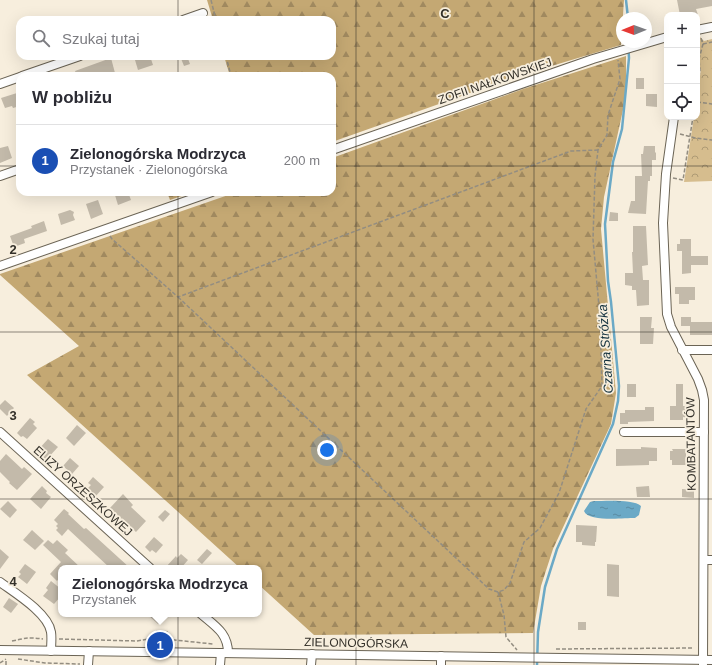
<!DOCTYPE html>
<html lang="pl">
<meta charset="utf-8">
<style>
body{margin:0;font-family:Arial,sans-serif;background:#f2f2f3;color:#2b2b33}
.controls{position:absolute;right:12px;top:12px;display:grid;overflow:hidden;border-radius:8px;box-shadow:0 4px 16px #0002}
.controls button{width:36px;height:36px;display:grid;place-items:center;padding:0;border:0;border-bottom:1px solid #e1e1e2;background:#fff;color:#2b2b33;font:20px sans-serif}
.compass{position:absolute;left:616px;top:12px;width:36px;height:36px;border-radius:50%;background:#fff;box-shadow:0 4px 16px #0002;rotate:269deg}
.you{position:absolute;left:327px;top:450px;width:14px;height:14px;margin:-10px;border:3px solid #fff;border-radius:50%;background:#1a73e8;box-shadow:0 0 0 6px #1a73e833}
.badge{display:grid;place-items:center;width:26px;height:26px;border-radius:50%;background:#a4400b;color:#fff;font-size:13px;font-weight:700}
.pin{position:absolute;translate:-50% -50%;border:2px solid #fff;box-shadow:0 1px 4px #0006}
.popup{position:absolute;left:58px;top:565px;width:204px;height:52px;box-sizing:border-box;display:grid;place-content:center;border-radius:8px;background:#fff;filter:drop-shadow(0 1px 3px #0005);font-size:13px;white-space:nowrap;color:#7c7c81}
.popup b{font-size:15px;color:#2b2b33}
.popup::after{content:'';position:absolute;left:50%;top:100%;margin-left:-8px;border:8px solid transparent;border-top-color:#fff}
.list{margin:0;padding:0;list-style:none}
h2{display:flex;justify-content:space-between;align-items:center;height:52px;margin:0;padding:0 16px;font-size:17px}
h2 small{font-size:13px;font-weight:400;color:#7c7c81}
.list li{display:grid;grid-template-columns:26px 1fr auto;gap:12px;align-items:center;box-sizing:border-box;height:72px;padding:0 16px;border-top:1px solid #e1e1e2}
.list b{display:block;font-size:15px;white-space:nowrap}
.list p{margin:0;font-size:13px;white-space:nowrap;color:#7c7c81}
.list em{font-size:13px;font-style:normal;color:#7c7c81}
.icon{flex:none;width:22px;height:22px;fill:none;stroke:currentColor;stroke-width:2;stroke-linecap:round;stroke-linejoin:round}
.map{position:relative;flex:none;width:712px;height:665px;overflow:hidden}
.search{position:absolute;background:#fff;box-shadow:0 4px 16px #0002;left:16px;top:16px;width:320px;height:44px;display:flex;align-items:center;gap:10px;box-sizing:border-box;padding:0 14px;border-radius:12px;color:#7c7c81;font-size:15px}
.panel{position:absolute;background:#fff;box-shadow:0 4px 16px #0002;left:16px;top:72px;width:320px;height:124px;border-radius:12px}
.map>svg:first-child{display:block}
</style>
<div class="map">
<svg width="712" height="665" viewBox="0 0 712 665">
<defs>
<pattern id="forest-firs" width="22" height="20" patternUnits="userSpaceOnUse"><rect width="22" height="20" fill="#c4a873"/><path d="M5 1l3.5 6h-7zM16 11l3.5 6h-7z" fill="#a0895f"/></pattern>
<pattern id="park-crowns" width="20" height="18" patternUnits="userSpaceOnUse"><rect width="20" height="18" fill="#d6bd8e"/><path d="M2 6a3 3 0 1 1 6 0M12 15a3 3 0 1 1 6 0" fill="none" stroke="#ae9a74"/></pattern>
<pattern id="water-ripples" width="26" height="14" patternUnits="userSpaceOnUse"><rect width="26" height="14" fill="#6ba9c6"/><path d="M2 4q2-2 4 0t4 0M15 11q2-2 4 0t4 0" fill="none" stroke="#598aa1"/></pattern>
</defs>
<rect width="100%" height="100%" fill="#f7eedd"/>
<g fill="url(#forest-firs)">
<polygon points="207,0 624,0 621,45 512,78 332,142 332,76 230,76 224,56 332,56 332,20 213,20"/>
<polygon points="626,56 626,96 604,197 601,229 616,393 611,424 553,549 541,586 533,633 314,635 259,585 259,568 240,568 27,375 79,346 0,275 0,274 237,192 332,192 332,158 523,89"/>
<polygon points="167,192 193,192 170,200"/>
</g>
<polygon fill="url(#park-crowns)" points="699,36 704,41 712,39 712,181 684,182 694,117 697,117 697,98 701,69 697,68 697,37"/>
<path fill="url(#water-ripples)" d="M594,501C605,501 634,499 641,506L639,515L635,518C623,518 588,522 584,511L590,502Z"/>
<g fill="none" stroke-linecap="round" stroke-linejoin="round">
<g stroke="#6ba9c6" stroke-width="2.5">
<polyline points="626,0 628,18"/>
<polyline points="537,665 538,632 545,587 557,549 613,424 618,401 619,386 611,302 608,281 605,224 613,162 622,129 629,58 628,42"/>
</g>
</g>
<g fill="#c3baaa">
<polygon points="677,0 712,0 712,6 696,9 698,15 680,15"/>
<polygon points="147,56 150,56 153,65 138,70 135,60"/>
<polygon points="180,56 187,56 190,64 184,66"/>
<polygon points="111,58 115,73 107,76 77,76 75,71"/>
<rect x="636" y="78" width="8" height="11"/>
<polygon points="17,93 20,106 13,108 12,106 5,108 1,98"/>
<polygon points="646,94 657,94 657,107 646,106"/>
<polygon points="8,146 12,158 0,163 0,148"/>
<polygon points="644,146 655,146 655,152 656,153 656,160 652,160 652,176 650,176 650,181 648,181 646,214 628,213 631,201 635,201 635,176 642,176 641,154 643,154"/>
<polygon points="114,192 128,192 131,200 118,205"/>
<polygon points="98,200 103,214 91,219 86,204"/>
<polygon points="70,210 74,212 73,215 75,220 61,225 58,214"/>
<polygon points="610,212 618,213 618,221 609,221"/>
<polygon points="44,221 47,231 24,239 25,243 14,247 10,236 32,228 31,226"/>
<polygon points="633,226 646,226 648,265 642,266 643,280 649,280 649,305 637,306 636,290 632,290 632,286 625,285 625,273 633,273 632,252 633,252"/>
<polygon points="680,239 691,239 691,256 708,256 708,265 691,265 691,273 682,274 682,251 677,251 677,244 680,244"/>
<polygon points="675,287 695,287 695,300 689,300 689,304 679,304 679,294 675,294"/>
<polygon points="640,317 652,317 651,328 654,328 653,344 640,344"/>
<polygon points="681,317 691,317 691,322 712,322 712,335 690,335 690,326 681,326"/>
<rect x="627" y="384" width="9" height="13"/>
<polygon points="676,384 683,384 683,406 689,406 689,418 683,417 683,420 670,420 670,406 676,406"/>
<polygon points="5,400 14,408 7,416 0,409 0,405"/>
<polygon points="645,407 654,407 654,421 628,422 628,424 620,424 620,413 625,413 625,410 645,410"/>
<polygon points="30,418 35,422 33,424 37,428 27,439 23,436 21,437 17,433"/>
<polygon points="77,425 86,433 74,446 66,438"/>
<polygon points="48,439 58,447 46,460 37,451"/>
<polygon points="641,447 657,448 657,461 649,461 649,465 616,466 616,449 641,449"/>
<polygon points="672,449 686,449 686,465 672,465 672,460 670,460 670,451 673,451"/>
<polygon points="6,454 22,469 24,467 32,474 17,490 9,483 10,482 0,472 0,461"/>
<polygon points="70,458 79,466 72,474 63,466"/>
<polygon points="93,477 104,487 94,498 86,490 91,485 88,483"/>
<polygon points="42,486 47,491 46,493 51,497 41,509 30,499"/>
<polygon points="649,486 650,497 637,497 636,487"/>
<polygon points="682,489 694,490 694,498 682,497"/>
<polygon points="123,494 133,505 131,507 146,521 136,532 110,508"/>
<polygon points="8,501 17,510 10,518 0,509"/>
<polygon points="64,509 69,513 68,514 84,529 86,528 130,568 110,568 68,529 62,536 56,530 58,528 56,526 58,524 54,520"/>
<polygon points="165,510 170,514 163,522 158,517"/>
<polygon points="576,525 597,526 596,542 595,542 595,546 582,545 582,542 576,542"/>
<polygon points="32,530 44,541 35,550 23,540"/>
<polygon points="154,537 163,545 156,553 152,550 150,552 145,547"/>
<polygon points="48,540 53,544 57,540 68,550 65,553 81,568 61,568 61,576 57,581 50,574 61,562 43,545"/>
<polygon points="0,549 9,557 0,569"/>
<polygon points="207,549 212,553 202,564 197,560"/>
<polygon points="181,554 188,560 181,568 165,568 176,556 177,558"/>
<polygon points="25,564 36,572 27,584 18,577 21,574 19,572"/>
<polygon points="607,564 619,565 619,597 607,596"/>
<polygon points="51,581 61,589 61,596 54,604 43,596 48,590 46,588"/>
<polygon points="9,598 18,604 11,613 3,607"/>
<polygon points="147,614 166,614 158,624"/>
<rect x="578" y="622" width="8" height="8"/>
<polygon points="156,630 168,631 167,637 156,637"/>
</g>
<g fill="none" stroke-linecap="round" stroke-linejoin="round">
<defs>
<g id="minor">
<polyline points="183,20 203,13"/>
<polyline points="697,30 712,27"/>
<polyline points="22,76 80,56"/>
<polyline points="0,84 20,77"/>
<polyline points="674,117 666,174 663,223 667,314 671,327 698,379 702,390 704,400 703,664"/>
<polyline points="332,150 593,59 667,37"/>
<polyline points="0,176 20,169"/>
<polyline points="0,266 212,192"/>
<polyline points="682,350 712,350"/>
<polyline points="0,432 150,568"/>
<polyline points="624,432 704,432"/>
<polyline points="704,560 712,560"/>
<path d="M0,582C15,593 48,613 51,632C52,638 51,645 51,651"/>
<path d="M201,614C215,626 228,633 228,653"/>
<polyline points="0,650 712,660"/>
<polyline points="88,665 89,651"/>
<polyline points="220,665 221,653"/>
<polyline points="311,665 312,654"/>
<polyline points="441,665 441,656"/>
</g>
</defs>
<use href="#minor" stroke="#6b6455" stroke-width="10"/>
<g stroke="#938d81" stroke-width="1.5" stroke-dasharray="4 2" stroke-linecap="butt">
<polyline points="211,0 216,20"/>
<polyline points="703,44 712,42"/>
<polyline points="226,56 231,76"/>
<polyline points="697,89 700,70 699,59 703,44 701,38"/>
<polyline points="697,102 712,104"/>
<polyline points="680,134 695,138 712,140"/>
<polyline points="673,178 683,180 693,117"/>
<polyline points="110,236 112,239 178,297 571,151 598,150"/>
<polyline points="178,297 489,589 498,592 504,590 510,583 524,542 540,528 559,493 586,409 602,386 600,318 593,239 595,176 598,150 607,135 608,115 620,79 618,60"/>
<polyline points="498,592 504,615 506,637 517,650"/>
<polyline points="59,639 137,641 155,638 213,644"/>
<path d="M12,641C26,638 29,637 43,639"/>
<polyline points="556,649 694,648"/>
<polyline points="18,659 45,663 80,664"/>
<polyline points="0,663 6,659"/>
<polyline points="6,665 6,659"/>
</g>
<use href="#minor" stroke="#fff" stroke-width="8"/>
</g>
<path fill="none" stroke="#34312a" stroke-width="1" stroke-opacity="0.55" d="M178,0V20M356,0V665M534,0V665M178,56V76M0,166H20M332,166H712M178,192V665M0,332H712M0,499H712"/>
<g text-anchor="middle" stroke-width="3.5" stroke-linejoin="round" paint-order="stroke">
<g font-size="12" fill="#34312a" stroke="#f7eedd">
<text transform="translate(495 81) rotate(-19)" y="4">ZOFII NAŁKOWSKIEJ</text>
<text transform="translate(691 444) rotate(-91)" y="4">KOMBATANTÓW</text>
<text transform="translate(83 491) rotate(42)" y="4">ELIZY ORZESZKOWEJ</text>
<text transform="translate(356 643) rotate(1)" y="4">ZIELONOGÓRSKA</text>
</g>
<g font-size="13" font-style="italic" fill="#14323f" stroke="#f7eedd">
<text transform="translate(605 349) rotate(-94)" y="5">Czarna Stróżka</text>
</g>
</g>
<g font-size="13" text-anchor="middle" font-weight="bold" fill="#34312a" stroke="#f7eedd" stroke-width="3.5" stroke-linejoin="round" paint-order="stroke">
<text x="445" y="18">C</text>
<text x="13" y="254">2</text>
<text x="13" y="420">3</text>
<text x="13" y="586">4</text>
</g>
</svg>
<div class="controls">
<button>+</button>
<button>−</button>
<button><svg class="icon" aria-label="locate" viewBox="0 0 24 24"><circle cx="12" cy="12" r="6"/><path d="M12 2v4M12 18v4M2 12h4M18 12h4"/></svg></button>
</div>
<svg class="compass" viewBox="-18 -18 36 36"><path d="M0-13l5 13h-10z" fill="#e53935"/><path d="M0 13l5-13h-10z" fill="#7c7c81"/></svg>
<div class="you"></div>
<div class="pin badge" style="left:160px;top:645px;background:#1a4fb4">1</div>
<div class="popup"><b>Zielonogórska Modrzyca</b>Przystanek</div>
<div class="search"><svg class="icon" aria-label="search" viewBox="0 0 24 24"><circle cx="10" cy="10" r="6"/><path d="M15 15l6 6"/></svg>Szukaj tutaj</div>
<section class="panel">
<h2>W pobliżu<small></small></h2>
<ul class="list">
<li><span class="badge" style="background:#1a4fb4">1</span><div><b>Zielonogórska Modrzyca</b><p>Przystanek · Zielonogórska</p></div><em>200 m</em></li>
</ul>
</section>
</div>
